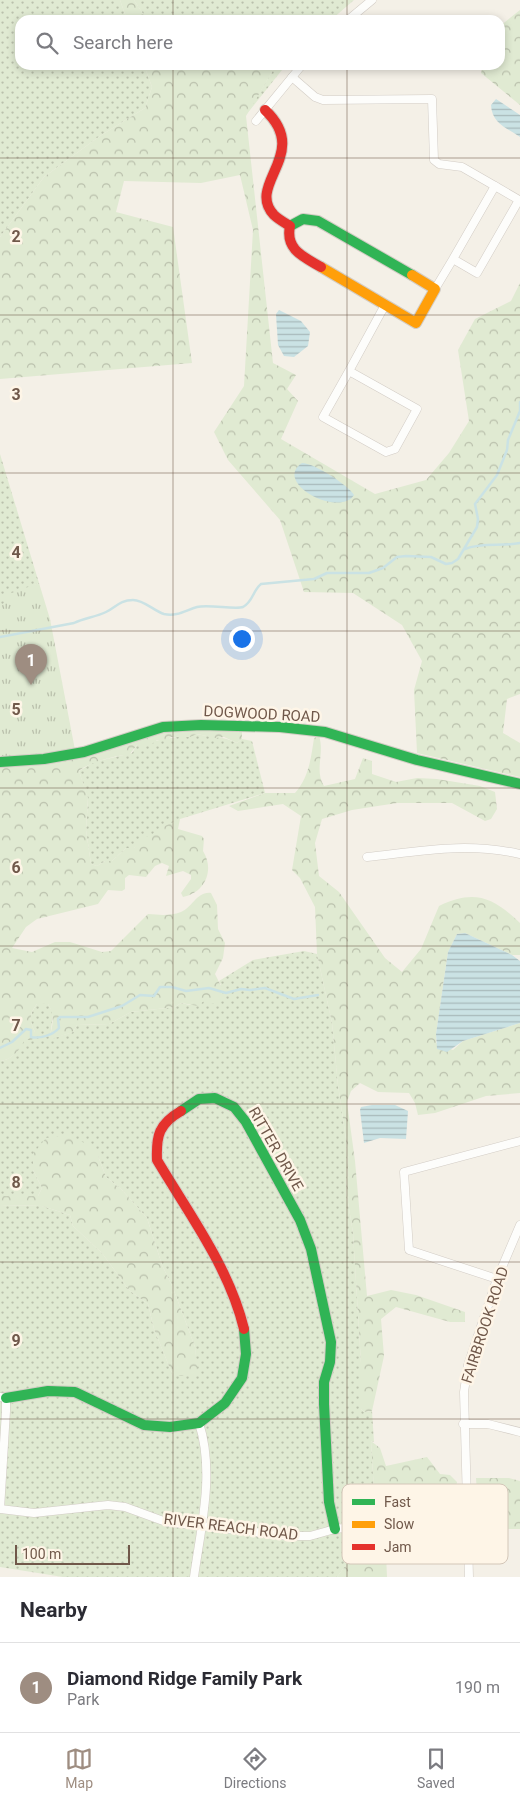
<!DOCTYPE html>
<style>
body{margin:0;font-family:Roboto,sans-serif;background:#f7f7f7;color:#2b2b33}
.scale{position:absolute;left:15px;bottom:12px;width:115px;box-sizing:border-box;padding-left:5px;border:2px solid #70584a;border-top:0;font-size:14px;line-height:18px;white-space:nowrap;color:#70584a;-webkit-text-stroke:4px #fef5e7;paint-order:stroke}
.you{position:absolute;left:241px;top:638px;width:18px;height:18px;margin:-12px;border:4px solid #fff;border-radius:50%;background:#1a73e8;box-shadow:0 0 0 8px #1a73e833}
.badge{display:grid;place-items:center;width:32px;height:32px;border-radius:50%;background:#9e8d81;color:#fff;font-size:16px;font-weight:700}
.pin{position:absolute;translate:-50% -41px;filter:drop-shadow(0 1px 2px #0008)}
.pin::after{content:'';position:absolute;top:26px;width:18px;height:15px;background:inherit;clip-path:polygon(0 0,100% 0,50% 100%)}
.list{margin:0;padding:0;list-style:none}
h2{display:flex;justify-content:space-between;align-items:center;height:65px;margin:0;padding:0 20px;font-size:21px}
h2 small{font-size:16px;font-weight:400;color:#7c7c81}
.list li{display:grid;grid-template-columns:32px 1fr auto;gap:15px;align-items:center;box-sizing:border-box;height:90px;padding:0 20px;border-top:1px solid #e1e1e2}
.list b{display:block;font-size:19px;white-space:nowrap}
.list p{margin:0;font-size:16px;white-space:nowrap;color:#7c7c81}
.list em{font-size:16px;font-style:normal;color:#7c7c81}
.icon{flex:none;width:28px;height:28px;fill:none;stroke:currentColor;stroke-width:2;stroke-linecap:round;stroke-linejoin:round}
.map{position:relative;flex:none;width:520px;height:1577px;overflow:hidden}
.search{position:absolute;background:#fff;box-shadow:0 2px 8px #0003;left:15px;right:15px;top:15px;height:55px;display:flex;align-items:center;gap:12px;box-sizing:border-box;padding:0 18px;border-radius:15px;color:#7c7c81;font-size:19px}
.sheet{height:155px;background:#fff}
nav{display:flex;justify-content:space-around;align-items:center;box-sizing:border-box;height:70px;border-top:1px solid #e1e1e2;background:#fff;font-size:14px;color:#7c7c81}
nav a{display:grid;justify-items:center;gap:2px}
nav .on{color:#9e8d81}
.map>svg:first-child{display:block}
</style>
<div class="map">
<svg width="520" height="1577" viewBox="0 0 520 1577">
<defs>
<pattern id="grass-dots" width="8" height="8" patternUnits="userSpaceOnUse" patternTransform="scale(1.25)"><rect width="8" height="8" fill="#e0ead2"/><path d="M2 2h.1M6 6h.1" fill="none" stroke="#bac0ac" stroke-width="1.8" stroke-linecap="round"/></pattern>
<pattern id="forest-crowns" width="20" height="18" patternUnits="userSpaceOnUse" patternTransform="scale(1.25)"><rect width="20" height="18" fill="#e0ead2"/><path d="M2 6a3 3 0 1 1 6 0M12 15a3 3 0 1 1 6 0" fill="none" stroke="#bac0ac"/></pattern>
<pattern id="park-tufts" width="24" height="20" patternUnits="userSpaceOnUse" patternTransform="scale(1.25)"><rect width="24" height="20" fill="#e0ead2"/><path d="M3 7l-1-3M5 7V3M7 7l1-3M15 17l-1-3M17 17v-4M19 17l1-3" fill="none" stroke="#bac0ac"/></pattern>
<pattern id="water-rules" width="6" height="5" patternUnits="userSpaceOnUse" patternTransform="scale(1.25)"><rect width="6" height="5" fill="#cae2e4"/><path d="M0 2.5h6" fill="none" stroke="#a8babb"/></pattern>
</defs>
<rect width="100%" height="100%" fill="#f4f0e7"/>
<g fill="url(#grass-dots)">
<polygon points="0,0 120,0 127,20 20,20 20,65 144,65 152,87 145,108 100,136 44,177 0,237"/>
<polygon points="134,0 354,0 331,20 147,20"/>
<polygon points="276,65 286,65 246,115"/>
<polygon points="0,454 39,583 30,587 0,609"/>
<path d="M196,734C211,737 223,736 237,743L242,739L252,741L265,793L180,819L134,848H126L112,861H105L97,866L91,864L86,830L88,799L79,771L94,762L132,753L137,745C157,740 176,737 196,734Z"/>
<path d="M304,951L317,954L332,1023L338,1085L346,1139L348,1167L346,1190L353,1233L361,1363V1409L364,1412L372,1411L374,1442L371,1441L376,1524L337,1577H63L0,1567V1205L42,1206L70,1215L73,1226L102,1253L129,1290L148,1304L154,1329L173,1376H197L195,1347L173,1288L162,1265L147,1218L122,1190L106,1177L98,1156L33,1170L42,1188L38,1196H0V1061C10,1061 22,1049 23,1039L35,1032C29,1021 29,1014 37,1004H48L53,1013L50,1039L73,1032L77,1025L109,1024L131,1012L175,1007L181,1003L190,1005L221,985L219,981L253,960Z"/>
</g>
<g fill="url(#forest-crowns)">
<polygon points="120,0 134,0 147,20 127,20"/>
<polygon points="520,10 520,105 481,73 483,65 500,65 500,26"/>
<polygon points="144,65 276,65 246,116 273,363 296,375 287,389 298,401 281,439 375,494 426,480 449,453 469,421 458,350 475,319 511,301 520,283 520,694 507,699 503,733 520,743 520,777 417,753 414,690 422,661 402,625 353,593 304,592 280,520 228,460 214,432 244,386 253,230 240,175 201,183 124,181 116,212 173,227 192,363 0,379 0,237 44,177 100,136 145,108 152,87"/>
<path d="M242,729V739L237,743L224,737L216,738L197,734L190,737H171L165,741L157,740L152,744L137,745L129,755C119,754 87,763 79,771L88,798L86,830L91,864L97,866L105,861H112L126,848H134L145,837L152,835L156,830L180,819L178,829L202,836L204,839L203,851C215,870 205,893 183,897L181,893L191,879V875L183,871L166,876L169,866L162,863L155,866L146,877L129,875L125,878V889L122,891L108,890L98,904L37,919L26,927L12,948L32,952L55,942H70L102,952L111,951L148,914C160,915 170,916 181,912C192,908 197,891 211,893L217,905L218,929L225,943L223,958L215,974L223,990L222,999L212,1004L205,1000L198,1006L181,1003L175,1007L131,1012L109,1024L77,1025L73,1032L49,1040C52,1026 56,1017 48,1004H37C29,1014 29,1020 35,1032L32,1040H24C22,1049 10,1061 0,1061V765L163,730Z"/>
<path d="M319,736C325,753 314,770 324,786L355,779L363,758L372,761V774L396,782L417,778L437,779L480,786L495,792L497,809L491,819L485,821L452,803H397L352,810L322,819L315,843L319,876L339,892L385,958L402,972L421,949L439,906C474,889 493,897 520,923V955H512L465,933L457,934L448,952L436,1034V1043L453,1050L463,1041L520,1023V1093L486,1096L435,1113L418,1115L415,1103L409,1093L378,1092L360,1083L351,1091L347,1102L355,1161L367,1296L391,1290L416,1295L465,1312V1322H450L396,1307L381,1319L384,1356L372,1411L364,1412L361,1409V1363L353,1233L346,1190L348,1167L346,1139L338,1085L332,1023L317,954L315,907L300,878L292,870L301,816L283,804L238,811L229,806L265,793H295C309,777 311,758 314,738Z"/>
<polygon points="67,1135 89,1145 98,1156 106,1177 122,1190 147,1218 162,1265 173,1288 195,1347 198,1376 173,1376 154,1329 148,1304 129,1290 102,1253 73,1226 70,1215 42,1206 0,1205 0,1196 38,1196 42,1188 33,1170 33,1154 46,1138"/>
<path d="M371,1441L380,1448L386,1466L427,1457L440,1474L450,1475L457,1482C455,1493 456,1507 452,1517C446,1536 408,1533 389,1539L386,1554L387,1577H337L376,1524Z"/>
<polygon points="476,1478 509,1478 520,1481 520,1529 479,1529"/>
</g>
<polygon fill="url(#park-tufts)" points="39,583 50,619 75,750 46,755 0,758 0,609 5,601 6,595"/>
<g fill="url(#water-rules)">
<path d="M496,99L520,115V137C507,128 492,124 491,105Z"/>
<polygon points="279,310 301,321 310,332 308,346 294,357 284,356 278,345 276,314"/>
<path d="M302,463C314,463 348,485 354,495C340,518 272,483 302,463Z"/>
<polygon points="465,933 512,955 520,961 520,1023 463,1041 447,1052 437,1049 436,1034 448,952 457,934"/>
<polygon points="372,1105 395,1105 408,1111 406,1139 380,1138 364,1143 360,1110 361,1107"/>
</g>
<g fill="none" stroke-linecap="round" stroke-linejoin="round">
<g stroke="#cae2e4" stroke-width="2.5">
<polyline points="520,402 520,410"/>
<path d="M465,549C482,542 502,547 520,543"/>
<path d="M0,637L74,623C84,618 96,617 106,612C116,607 120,600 133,600C144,600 154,611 164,614C177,617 186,610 197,607C209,604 235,610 243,607C253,602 253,590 261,584L314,579L327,573H369L383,568L397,557L406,556L431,557L446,564L452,563L458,559L477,527L478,519L475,504L497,475L507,450L508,440L520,411"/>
<path d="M0,1048L12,1042L26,1029L31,1030V1037C40,1039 53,1035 59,1028L58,1019L60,1017H88L122,1006L140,995L154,996L160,987H172L186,991L209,988L226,993L241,989L250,990L265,988L294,999L318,995"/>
</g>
<defs>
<g id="street">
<polyline points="348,20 372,0"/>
<polyline points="292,77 315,97 323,100 432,99 434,160 439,164 462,167 495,186"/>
<polyline points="256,121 302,65"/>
<polyline points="435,289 453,259 477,273 519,200 495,186 453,259"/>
<polyline points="349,371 323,417 386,452 395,449 417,409 349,371 385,305"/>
<path d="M367,857C422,851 466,842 520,854"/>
<polyline points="497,1279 409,1250 404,1172 520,1141"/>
<polyline points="0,1397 6,1398 6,1411 0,1509 34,1513 108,1505 125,1507 166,1522 288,1536 310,1536 335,1529 371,1525"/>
<polyline points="463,1424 488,1424 520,1432"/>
<path d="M194,1577C201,1527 215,1472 199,1423"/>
<polyline points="469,1577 464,1392 468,1365 497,1279 520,1225"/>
</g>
<g id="fast">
<polyline points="290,226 303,219 318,221 412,275"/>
<polyline points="0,762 44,759 84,752 163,727 201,725 280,727 325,732 417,760 520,784"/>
<polyline points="181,1111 199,1099 215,1098 234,1107 246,1122 300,1220 311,1249 331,1342 330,1362 324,1382 324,1404 329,1502 335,1529"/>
<polyline points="6,1398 48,1391 75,1392 144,1425 170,1427 199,1423 225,1403 242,1378 246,1354 244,1329"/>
</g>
<polyline id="slow" points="321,267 416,323 435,289 412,275"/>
<g id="jam">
<path d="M265,110C312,154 245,184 274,215C278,219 285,223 290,226C285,250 304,257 321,267"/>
<path d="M181,1111C159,1124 156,1135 157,1160C189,1214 229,1267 244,1329"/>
</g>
</defs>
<use href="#street" stroke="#d2ccc5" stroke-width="9"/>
<use href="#fast" stroke="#d3ccc4" stroke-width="12"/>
<use href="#slow" stroke="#d3ccc4" stroke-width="12"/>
<use href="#jam" stroke="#d3ccc4" stroke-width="12"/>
<use href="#street" stroke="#fdfdfb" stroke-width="8"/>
<use href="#fast" stroke="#30b455" stroke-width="10"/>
<use href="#slow" stroke="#ff9f0a" stroke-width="10"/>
<use href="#jam" stroke="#e5322d" stroke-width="10"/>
</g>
<path fill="none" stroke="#70584a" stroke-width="1" stroke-opacity="0.55" d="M173,0V20M347,0V20M173,65V1577M347,65V1577M0,158H520M0,315H520M0,473H520M0,631H520M0,788H520M0,946H520M0,1104H520M0,1262H520M0,1419H520"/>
<g text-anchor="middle" stroke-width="5" stroke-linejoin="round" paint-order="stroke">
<g font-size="15" fill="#70584a" stroke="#fef5e7">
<text transform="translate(262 714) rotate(3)" y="5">DOGWOOD ROAD</text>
<text transform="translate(276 1149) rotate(60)" y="5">RITTER DRIVE</text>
<text transform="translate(485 1325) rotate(-72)" y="5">FAIRBROOK ROAD</text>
<text transform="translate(231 1527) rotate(7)" y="5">RIVER REACH ROAD</text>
</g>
</g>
<rect x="342" y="1484" width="166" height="80" rx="8" fill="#fef5e7" stroke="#d3c6b8" stroke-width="1"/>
<rect x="352" y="1499" width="23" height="6" fill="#30b455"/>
<rect x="352" y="1521" width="23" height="7" fill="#ff9f0a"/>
<rect x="352" y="1544" width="23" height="6" fill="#e5322d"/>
<g font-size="14" fill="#70584a">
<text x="384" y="1507">Fast</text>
<text x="384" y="1529">Slow</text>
<text x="384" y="1552">Jam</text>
</g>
<g font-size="16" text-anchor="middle" font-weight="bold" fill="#70584a" stroke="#fef5e7" stroke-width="5" stroke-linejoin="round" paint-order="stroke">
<text x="16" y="242">2</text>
<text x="16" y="400">3</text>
<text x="16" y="558">4</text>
<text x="16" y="715">5</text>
<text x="16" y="873">6</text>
<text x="16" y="1031">7</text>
<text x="16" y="1188">8</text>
<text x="16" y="1346">9</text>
</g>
</svg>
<div class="scale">100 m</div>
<div class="you"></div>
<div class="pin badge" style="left:31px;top:685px">1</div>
<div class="search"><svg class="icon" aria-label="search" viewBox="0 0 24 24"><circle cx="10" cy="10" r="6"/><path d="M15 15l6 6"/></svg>Search here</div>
</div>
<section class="sheet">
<h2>Nearby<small></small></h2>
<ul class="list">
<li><span class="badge">1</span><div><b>Diamond Ridge Family Park</b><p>Park</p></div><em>190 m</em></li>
</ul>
</section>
<nav>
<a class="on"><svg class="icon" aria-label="map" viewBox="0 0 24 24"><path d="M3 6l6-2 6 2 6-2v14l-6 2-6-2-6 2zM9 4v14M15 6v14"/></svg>Map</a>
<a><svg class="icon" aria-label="directions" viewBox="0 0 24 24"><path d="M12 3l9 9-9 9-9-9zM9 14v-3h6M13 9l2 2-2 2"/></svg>Directions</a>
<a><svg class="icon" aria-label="saved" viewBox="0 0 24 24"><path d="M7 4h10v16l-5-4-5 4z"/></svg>Saved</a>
</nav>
